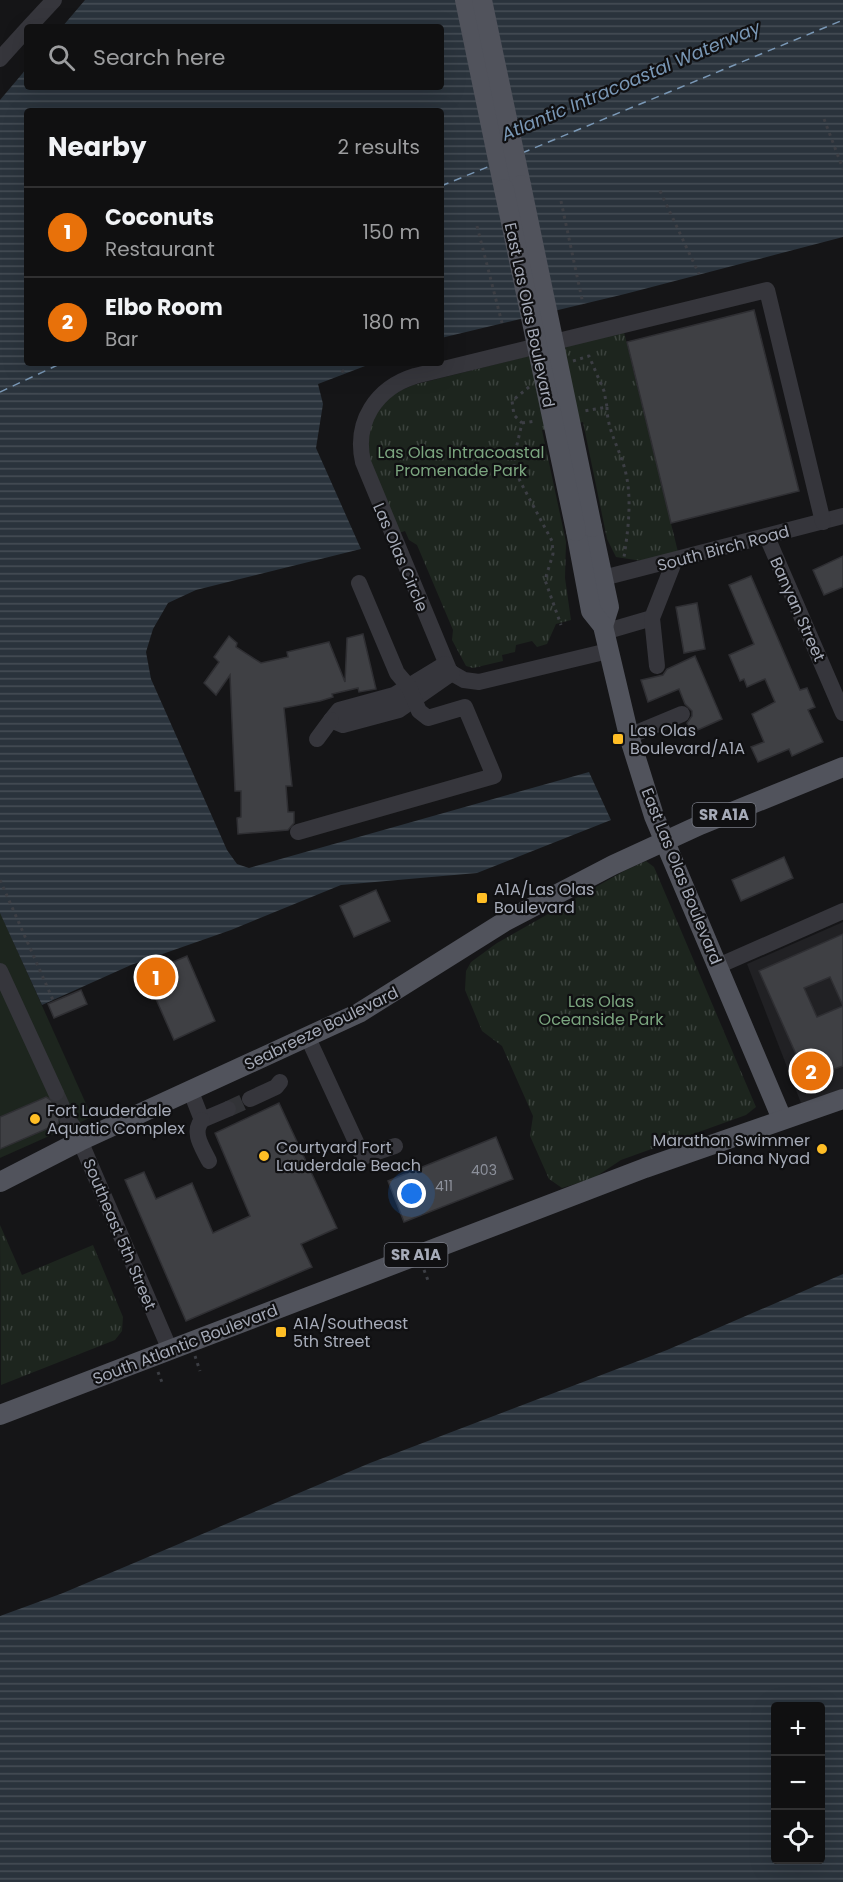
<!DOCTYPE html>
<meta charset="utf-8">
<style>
body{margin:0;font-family:Poppins,sans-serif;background:#1e1e1f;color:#f1f3f6}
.controls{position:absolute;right:18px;bottom:18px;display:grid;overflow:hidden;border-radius:6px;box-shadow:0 6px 24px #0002}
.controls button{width:54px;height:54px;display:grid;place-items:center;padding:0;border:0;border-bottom:2px solid #303031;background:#101011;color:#f1f3f6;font:30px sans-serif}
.you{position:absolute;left:412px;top:1194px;width:21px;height:21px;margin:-15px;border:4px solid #fff;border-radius:50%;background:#1a73e8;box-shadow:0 0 0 9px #1a73e833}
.badge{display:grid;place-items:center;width:39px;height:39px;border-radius:50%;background:#8c9099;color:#fff;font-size:20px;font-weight:700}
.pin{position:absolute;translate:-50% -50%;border:3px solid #fff;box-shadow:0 2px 6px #0006}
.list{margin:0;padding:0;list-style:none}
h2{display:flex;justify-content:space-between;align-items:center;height:78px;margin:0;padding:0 24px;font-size:26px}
h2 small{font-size:20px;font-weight:400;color:#9c9d9f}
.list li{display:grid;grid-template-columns:39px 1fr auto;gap:18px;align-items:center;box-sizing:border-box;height:90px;padding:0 24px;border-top:2px solid #303031}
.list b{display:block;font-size:22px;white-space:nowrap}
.list p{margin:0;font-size:20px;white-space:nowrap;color:#9c9d9f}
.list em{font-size:20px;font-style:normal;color:#9c9d9f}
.icon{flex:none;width:33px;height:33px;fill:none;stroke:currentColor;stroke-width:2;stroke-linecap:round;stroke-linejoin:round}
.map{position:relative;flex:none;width:843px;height:1882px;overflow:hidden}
.search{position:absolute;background:#101011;box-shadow:0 6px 24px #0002;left:24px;top:24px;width:420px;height:66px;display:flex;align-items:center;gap:15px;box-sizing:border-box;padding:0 21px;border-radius:6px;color:#9c9d9f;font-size:22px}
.panel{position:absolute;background:#101011;box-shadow:0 6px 24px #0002;left:24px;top:108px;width:420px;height:258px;border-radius:6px}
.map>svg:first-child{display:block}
</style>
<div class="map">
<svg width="843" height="1882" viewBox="0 0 843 1882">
<defs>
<pattern id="grass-tufts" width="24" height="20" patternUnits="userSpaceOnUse" patternTransform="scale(1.5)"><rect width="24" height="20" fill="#1d251e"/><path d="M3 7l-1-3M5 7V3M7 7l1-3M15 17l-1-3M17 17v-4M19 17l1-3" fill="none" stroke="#3b423d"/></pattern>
<pattern id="water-rules" width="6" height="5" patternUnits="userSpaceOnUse" patternTransform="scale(1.5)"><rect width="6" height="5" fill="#2a333c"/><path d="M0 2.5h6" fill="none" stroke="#464e56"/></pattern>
</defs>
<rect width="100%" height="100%" fill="#151517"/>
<polygon fill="#212124" points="843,922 843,1090 801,1103 747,964"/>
<g fill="url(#grass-tufts)">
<path d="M624,332L678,552L642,561L616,557L607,539L583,422L542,430L566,542L565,578L571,620L556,624L547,644L537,647L532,641L516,645L515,652L502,655L503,661L473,668L466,666L452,640L453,630L417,545L409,540L405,531L399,533C382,494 344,433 388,398C395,392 405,389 413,385Z"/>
<polygon points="646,861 654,867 756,1107 746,1115 621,1160 594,1178 562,1188 549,1179 530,1136 533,1116 502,1046 482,1031 465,990 466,971 471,962 497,943 624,871"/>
<polygon points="0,1225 22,1275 93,1245 123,1317 122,1331 115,1340 1,1385"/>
</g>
<polygon fill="#1d251e" points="0,912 92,1117 0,1158"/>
<g fill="url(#water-rules)" fill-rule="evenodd">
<polygon points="85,0 843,0 843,237 625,294 441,338 441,111 27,111 27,363 373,363 318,384 323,404 316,448 361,549 196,590 168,603 153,629 146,652 151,679 227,850 237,864 249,868 589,772 611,820 477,873 341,885 231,930 131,965 42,1005 0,913 0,100 27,68 27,87 441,87 441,27 62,27"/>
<path d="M843,1274V1882H0V1616L63,1593L370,1463L667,1350ZM820,1706V1860H776V1706Z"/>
</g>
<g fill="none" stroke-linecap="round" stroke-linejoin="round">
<g stroke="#7a98b6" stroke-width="1.5" stroke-dasharray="8 6" stroke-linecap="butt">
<polyline points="522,153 843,20"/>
<polyline points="441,186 490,166"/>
<polyline points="0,392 62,363"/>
</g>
</g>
<g fill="#3f4044" stroke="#2f2f33" stroke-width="1.5" fill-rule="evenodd">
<polygon points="754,310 799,491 671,523 627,342"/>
<polygon points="843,556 843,587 824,595 813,570"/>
<polygon points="751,576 800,690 807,688 815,707 808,710 823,742 792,756 789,749 758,762 751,747 764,742 752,714 775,702 765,679 747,687 744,679 740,681 729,655 754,644 729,585"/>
<polygon points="697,603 705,649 684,653 676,607"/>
<polygon points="363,634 376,689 359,692 358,688 332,694 333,697 320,701 284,708 292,786 286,786 288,812 294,812 294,823 288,830 238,834 237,818 241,817 241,791 235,791 230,675 216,695 204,683 219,662 214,657 229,636 237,643 236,647 261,663 288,657 287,652 329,642 345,682 347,638"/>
<polygon points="695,656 722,719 691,733 687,723 692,716 692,711 685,704 679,689 648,702 641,680 663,675 667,669"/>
<polygon points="784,857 793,878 741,901 732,880"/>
<polygon points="376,890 390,921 354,937 340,906"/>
<path d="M843,934V1066L807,1079L759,971ZM830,977L843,1006L817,1017L804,988Z"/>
<polygon points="187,956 215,1021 174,1040 145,974"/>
<polygon points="81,990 87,1004 54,1018 48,1004"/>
<polygon points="46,1097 56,1103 65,1098 70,1110 61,1112 58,1124 0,1149 0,1117"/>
<polygon points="279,1103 337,1228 301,1244 312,1267 186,1321 125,1180 144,1172 156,1199 192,1183 213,1233 250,1216 215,1133"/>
<polygon points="496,1137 513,1179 404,1222 388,1181"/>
</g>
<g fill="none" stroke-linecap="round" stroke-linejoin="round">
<g stroke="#323337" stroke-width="16" stroke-dasharray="16 8" stroke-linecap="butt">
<polyline points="56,1093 68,1120"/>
<polyline points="228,1109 250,1099"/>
</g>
<g stroke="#3c3e44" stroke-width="3" stroke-dasharray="3 4.5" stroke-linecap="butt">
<polyline points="824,119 843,169"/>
<polyline points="660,191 699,274"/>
<polyline points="561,201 583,304"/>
<polyline points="477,226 502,323"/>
<polyline points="573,361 589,356 604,391 607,407 584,411"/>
<polyline points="339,363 344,374"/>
<polyline points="529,387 512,401 514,415 522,423 513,462 520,481 552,541 553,554 545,580 561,625"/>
<path d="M607,407C607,432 621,450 626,474C632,500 628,531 624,557"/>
<polyline points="522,423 536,421"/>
<polyline points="0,880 53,1000"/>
<polyline points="424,1270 429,1283"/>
<polyline points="195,1356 200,1371"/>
<polyline points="158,1372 163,1385"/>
</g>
<g stroke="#36363c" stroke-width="16">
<polyline points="29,27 54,0"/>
<polyline points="0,59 27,29"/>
<polyline points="767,537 843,713"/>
<polyline points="603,578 843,516"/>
<polyline points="604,632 652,618"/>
<path d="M608,651L479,682L464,680L450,672L363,462C354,422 376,388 415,376L767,290L823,522"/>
<polyline points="445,664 394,695 339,710 331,720 343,725 399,710 452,673"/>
<polyline points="657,666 652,618 674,562"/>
<polyline points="629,736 682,714"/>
<polyline points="317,739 331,720"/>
<polyline points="298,832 494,776 465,707 428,718 419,711 409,687 397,673 359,583"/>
<polyline points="718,966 843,911"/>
<polyline points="0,971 56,1093"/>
<polyline points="308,1038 363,1157 395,1146"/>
<polyline points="191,1092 202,1120 228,1109"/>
<polyline points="250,1099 276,1087 280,1082"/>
<polyline points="68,1120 75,1129 170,1350"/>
<path d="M202,1120C191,1133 203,1148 209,1161"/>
</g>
<g stroke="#51535c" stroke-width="20">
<polyline points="465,0 504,189"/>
<polyline points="482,0 521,185"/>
<polyline points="592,527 609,607 603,626"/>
<polyline points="576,531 591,611 603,626 629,736 654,816 782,1119"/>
<polyline points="0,1182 80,1141 359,1013 504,922 613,865 700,825 843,767"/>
<polyline points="0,1415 645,1168 843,1099"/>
</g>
<g stroke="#51535c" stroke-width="20">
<polyline points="521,185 592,527"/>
<polyline points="504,189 576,531"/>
</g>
</g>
<g fill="#ffbe25" stroke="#101012" stroke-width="2">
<rect x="612" y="733" width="12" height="12" rx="3"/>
<rect x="476" y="892" width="12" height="12" rx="3"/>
<circle cx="35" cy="1119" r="6"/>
<circle cx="822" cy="1149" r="6"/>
<circle cx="264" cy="1156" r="6"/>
<rect x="275" y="1326" width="12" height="12" rx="3"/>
</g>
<g text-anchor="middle" stroke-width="4.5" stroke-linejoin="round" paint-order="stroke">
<g font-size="14" fill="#8c909b">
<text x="484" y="1175">403</text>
<text x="444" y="1191">411</text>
</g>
<g fill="#101012" stroke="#797c86" stroke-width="1.5">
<rect x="692.5" y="803" width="63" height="24" rx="4.5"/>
<rect x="384.5" y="1243" width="63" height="24" rx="4.5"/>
</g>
<g font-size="15" font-weight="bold" fill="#a6abb8">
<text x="724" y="820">SR A1A</text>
<text x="416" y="1260">SR A1A</text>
</g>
<g font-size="16" fill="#a6abb8" stroke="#101012">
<text transform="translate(530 315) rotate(78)" y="6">East Las Olas Boulevard</text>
<text transform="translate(723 548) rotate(-15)" y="6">South Birch Road</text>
<text transform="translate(401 557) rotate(67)" y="6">Las Olas Circle</text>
<text transform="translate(798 609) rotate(66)" y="6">Banyan Street</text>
<text transform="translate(682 876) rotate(68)" y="6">East Las Olas Boulevard</text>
<text transform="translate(321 1028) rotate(-26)" y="6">Seabreeze Boulevard</text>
<text transform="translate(120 1234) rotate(67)" y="6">Southeast 5th Street</text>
<text transform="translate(185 1344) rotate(-21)" y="6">South Atlantic Boulevard</text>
</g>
<g font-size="16" fill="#7ba57f" stroke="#101012">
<text x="461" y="458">Las Olas Intracoastal<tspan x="461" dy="18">Promenade Park</tspan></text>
<text x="601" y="1007">Las Olas<tspan x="601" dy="18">Oceanside Park</tspan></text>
</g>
<g font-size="16" fill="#a6abb8" stroke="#101012" text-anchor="start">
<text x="630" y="736">Las Olas<tspan x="630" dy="18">Boulevard/A1A</tspan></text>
<text x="494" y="895">A1A/Las Olas<tspan x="494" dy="18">Boulevard</tspan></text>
<text x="47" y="1116">Fort Lauderdale<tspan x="47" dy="18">Aquatic Complex</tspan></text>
<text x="810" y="1146" text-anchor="end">Marathon Swimmer<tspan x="810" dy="18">Diana Nyad</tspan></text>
<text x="276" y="1153">Courtyard Fort<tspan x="276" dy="18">Lauderdale Beach</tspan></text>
<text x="293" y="1329">A1A/Southeast<tspan x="293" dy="18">5th Street</tspan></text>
</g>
<g font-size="18" font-style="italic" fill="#7a98b6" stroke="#101012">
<text transform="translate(631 81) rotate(-23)" y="6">Atlantic Intracoastal Waterway</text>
</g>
</g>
</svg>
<div class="controls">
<button>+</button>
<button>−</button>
<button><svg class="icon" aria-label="locate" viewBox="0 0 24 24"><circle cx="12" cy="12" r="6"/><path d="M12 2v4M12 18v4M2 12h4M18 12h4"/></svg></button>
</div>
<div class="you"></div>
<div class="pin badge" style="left:156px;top:977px;background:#e8710a">1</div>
<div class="pin badge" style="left:811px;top:1071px;background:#e8710a">2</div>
<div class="search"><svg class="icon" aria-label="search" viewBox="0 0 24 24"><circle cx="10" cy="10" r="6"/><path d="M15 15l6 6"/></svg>Search here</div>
<section class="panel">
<h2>Nearby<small>2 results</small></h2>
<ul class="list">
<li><span class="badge" style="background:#e8710a">1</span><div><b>Coconuts</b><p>Restaurant</p></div><em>150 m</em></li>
<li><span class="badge" style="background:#e8710a">2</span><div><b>Elbo Room</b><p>Bar</p></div><em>180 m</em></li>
</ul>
</section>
</div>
